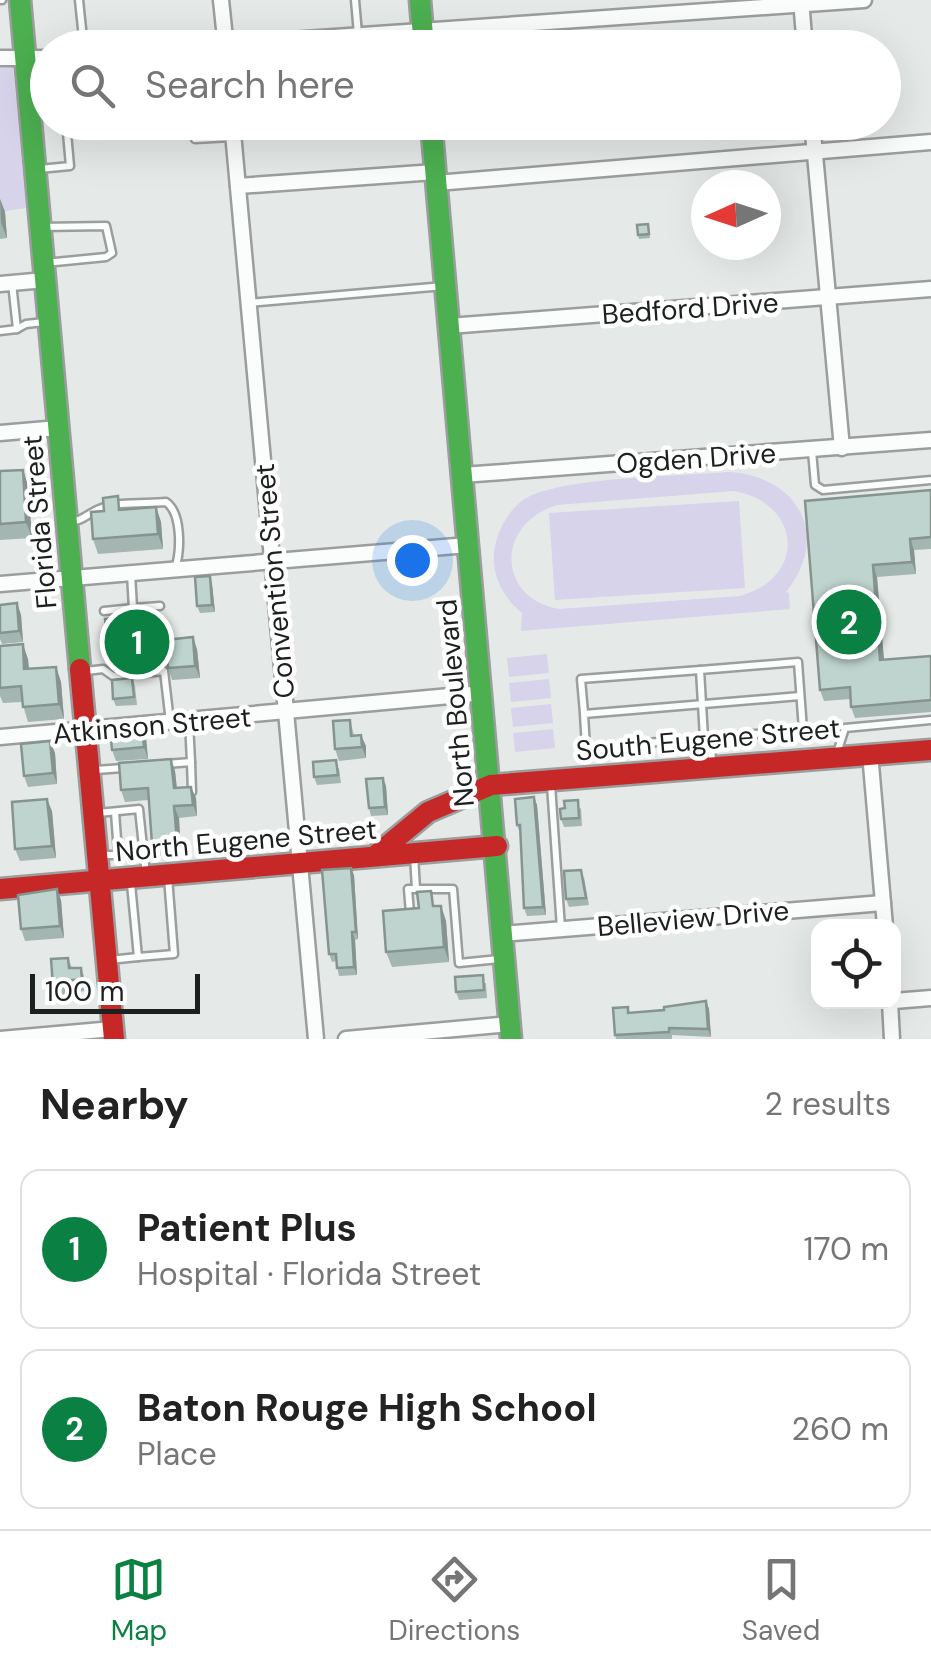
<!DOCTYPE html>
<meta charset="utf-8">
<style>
body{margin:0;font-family:"DM Sans",sans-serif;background:#f6f6f6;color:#222}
.controls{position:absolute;right:30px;bottom:30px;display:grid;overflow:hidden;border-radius:20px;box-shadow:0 10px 40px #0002}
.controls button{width:90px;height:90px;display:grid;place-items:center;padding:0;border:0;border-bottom:2px solid #e0e0e0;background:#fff;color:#222;font:50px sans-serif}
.compass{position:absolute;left:691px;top:170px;width:90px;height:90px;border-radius:50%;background:#fff;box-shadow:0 10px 40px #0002;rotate:267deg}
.scale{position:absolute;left:30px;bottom:25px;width:170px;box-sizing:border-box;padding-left:10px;border:5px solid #1c201e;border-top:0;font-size:28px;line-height:35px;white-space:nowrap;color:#1c201e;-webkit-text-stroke:8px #fff;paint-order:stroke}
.you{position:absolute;left:412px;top:560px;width:35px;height:35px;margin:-25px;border:8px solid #fff;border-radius:50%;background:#1a73e8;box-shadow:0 0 0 15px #1a73e833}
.badge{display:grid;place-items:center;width:65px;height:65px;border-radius:50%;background:#0b8043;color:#fff;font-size:32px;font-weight:700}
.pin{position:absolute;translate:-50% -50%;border:5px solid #fff;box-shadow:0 2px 10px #0006}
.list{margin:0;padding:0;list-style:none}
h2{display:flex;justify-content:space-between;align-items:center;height:130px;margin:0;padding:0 40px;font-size:42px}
h2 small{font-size:32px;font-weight:400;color:#767676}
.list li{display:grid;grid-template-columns:65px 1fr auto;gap:30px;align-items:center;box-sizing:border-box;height:160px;margin:0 20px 20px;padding:0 20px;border:2px solid #e0e0e0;border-radius:20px}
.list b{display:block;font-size:38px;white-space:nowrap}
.list p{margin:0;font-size:32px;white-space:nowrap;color:#767676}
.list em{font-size:32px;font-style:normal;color:#767676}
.icon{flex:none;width:55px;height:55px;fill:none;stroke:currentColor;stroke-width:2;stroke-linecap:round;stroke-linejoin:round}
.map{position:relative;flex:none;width:931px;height:1039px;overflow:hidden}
.search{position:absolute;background:#fff;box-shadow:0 10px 40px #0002;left:30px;right:30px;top:30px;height:110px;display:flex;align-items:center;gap:25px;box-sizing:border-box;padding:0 35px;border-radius:55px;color:#767676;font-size:38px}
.sheet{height:490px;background:#fff}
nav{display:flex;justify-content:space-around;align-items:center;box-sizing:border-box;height:140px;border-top:2px solid #e0e0e0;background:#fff;font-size:28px;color:#767676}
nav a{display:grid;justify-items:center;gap:5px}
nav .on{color:#0b8043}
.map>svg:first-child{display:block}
</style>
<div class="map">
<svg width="931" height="1039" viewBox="0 0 931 1039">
<rect width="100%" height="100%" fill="#e5eae8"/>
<g fill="#d6d3eb" fill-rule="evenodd">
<polygon points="13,67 26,208 0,212 0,68"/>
<path d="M728,472C797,475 832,535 786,592L789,593L790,609L521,631L522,613C504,598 492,577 494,553C496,533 507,512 523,500C556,477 683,476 728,472ZM734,491C802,503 807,578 740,596L559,609C497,598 495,524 557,505Z"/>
<polygon points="739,501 745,588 555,600 549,513"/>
<polygon points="547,654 549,673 509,677 507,658"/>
<polygon points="549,679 551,698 511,702 509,683"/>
<polygon points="551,704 553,723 513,727 511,708"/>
<polygon points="553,729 555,748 515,752 513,733"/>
</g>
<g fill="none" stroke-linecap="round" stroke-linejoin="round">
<defs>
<g id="lane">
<polyline points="0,0 2,0"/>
<polyline points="79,0 84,48"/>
<polyline points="355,0 358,34"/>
<polyline points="194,122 195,139 232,137"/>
<polyline points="39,169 70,166 66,122"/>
<polyline points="42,227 106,226 112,253 106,257 45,263"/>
<polyline points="249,303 444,286"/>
<polyline points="17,329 26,324 44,322"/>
<polyline points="0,331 17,329 12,283"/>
<polyline points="812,451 815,485 823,490 931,480"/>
<path d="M69,522C83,521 87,514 99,509C118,501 146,504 166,502C182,513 181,551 175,569"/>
<polyline points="133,608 160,606"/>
<polyline points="104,611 133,608 131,574"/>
<polyline points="86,671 103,669 113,676 164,671 170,722"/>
<polyline points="584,713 581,679 700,670"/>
<polyline points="189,722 191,762"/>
<polyline points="704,738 700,670 798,662 803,730 586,748 584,714 800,696"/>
<polyline points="837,753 845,728 931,720"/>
<polyline points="166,764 191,762 192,792"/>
<polyline points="700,764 699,745 704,738 711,744 712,765"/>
<polyline points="96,770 123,768"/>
<polyline points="551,785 561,928"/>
<polyline points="115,812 118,853"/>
<polyline points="98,813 139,809 146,875"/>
<polyline points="100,855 144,855"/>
<polyline points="414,855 416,889"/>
<polyline points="131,884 138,957 174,954 168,877"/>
<polyline points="410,913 408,889 453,889 459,963 499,959"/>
<polyline points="109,960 138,957"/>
</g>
<g id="street">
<polyline points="221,0 226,48"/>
<polyline points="801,0 805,48"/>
<polyline points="176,48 864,0"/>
<polyline points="0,58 48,58"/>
<polyline points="232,122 316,1039"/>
<polyline points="812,122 842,448"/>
<polyline points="436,183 931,142"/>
<polyline points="238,186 435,172"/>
<polyline points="0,284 45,280"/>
<polyline points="449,326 931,289"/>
<polyline points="0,433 58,428"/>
<polyline points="462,475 931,440"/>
<polyline points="0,584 468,545"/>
<polyline points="0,737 483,693"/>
<polyline points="870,753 885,926"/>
<polyline points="503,934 883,903"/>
<polyline points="894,1001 931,998"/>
<polyline points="890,1002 892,1039"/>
<polyline points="0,1039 113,1029"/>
<polyline points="346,1039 510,1024"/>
</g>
<g id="fast">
<polyline points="20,0 80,669"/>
<polyline points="420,0 424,48"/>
<polyline points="431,122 511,1039"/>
</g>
<g id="jam">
<polyline points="80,669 114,1039"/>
<polyline points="376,855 428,812 491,785 931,750"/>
<polyline points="0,889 497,846"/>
</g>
</defs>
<use href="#lane" stroke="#9b9e9d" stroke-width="11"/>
<use href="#street" stroke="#9b9e9d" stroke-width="19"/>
<use href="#fast" stroke="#9b9e9d" stroke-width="25"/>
<use href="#jam" stroke="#9b9e9d" stroke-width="25"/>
<use href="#lane" stroke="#fbfcfc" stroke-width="6"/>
<use href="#street" stroke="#fbfcfc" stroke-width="14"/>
<use href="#fast" stroke="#4caf50" stroke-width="20"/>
<use href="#jam" stroke="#c62828" stroke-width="20"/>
</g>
<g fill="#a4b6b1">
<polygon points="746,122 746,136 726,137 723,130"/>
<polygon points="0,199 5,212 7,238 0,239"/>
<polygon points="648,224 650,238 639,239 638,235"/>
<polygon points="23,470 28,485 32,538 0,540 0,471"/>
<polygon points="931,490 931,549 914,550 916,574 877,577 884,660 931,656 931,712 855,718 851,707 851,699 824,701 820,690 805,501"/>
<polygon points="156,507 161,522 163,549 98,554 93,539 123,509"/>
<polygon points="210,576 212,584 215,612 200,613 197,606"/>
<polygon points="17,603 21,615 23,642 2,644 0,639 0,605"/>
<polygon points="159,615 163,627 165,653 112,657 108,646"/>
<polygon points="0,646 28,659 29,669 56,667 61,682 64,719 28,722 22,702 3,703 0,696"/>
<polygon points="197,649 200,678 172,680 168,668"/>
<polygon points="132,678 135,686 137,705 116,706 113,699"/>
<polygon points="350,720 354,735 366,746 366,758 339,761 335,749"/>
<polygon points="142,727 146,738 148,759 116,761 112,750"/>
<polygon points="50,741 55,753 57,784 28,787 24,776"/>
<polygon points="171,759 175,771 177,788 196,798 197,816 179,818 181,854 156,856 152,844 148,800 125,802 121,790"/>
<polygon points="339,768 341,783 317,785 314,777"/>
<polygon points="386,786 388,815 371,816 369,808"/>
<polygon points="534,797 537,805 546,915 527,916 524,908 520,833 517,825"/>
<polygon points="581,808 582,826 564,827 561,819"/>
<polygon points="52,811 56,858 20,861 15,849"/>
<polygon points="354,875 358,939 355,940 357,975 339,976 336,961 332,962 329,954"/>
<polygon points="584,877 589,905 569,907 566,899"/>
<polygon points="61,900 64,938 25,941 21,929"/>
<polygon points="437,906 441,906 446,921 449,962 392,967 386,952"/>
<polygon points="68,958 72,968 81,968 85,979 86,991 76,992 76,996 57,997 53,986"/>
<polygon points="486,983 487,998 459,1000 456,992"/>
<polygon points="706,1001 709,1009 711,1037 672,1035 672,1039 616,1039 615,1035 628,1007 630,1013 664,1010"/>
</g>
<g fill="#869490">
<polygon points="0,199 5,212 7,238 1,223"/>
<polygon points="23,470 28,485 32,538 26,522"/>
<polygon points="156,507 161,522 163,549 158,534"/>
<polygon points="910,539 914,550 916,574 912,562"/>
<polygon points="873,565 877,577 885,672 880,660"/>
<polygon points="210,576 212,584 215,612 212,605"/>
<polygon points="17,603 21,615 23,642 19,631"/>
<polygon points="159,615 163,627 165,653 161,642"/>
<polygon points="193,637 197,649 200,678 195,666"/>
<polygon points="23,644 28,659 30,685 24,669"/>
<polygon points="56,667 61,682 64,719 59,704"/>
<polygon points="142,727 146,738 148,759 144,747"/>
<polygon points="361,735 366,746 366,758 362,747"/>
<polygon points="50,741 55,753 57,784 53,773"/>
<polygon points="171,759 175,771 178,800 174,788"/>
<polygon points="383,778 386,786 388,815 385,807"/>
<polygon points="191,787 196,798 197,816 193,805"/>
<polygon points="534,797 537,805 546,915 543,907"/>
<polygon points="47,799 52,811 56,858 52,846"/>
<polygon points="174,806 179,818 181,854 177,842"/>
<polygon points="351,868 354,875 358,939 356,932"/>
<polygon points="57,889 61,900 64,938 60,926"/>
<polygon points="441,906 446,921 449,962 444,947"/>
<polygon points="352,932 355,940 357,975 354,967"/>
<polygon points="706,1001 709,1009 711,1037 708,1029"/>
</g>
<g fill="#bfd4ce" stroke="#869490" stroke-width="2.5">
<polygon points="613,41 613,48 596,48 596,42"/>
<polygon points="723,122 743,122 743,129 723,130"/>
<polygon points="648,224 649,234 638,235 637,225"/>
<polygon points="23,470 26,522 0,524 0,471"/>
<polygon points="931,490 931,537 910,539 912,562 873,565 880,660 931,656 931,700 851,707 850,687 820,690 805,501"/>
<polygon points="118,496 119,510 156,507 158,534 93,539 91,512 104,511 103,498"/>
<polygon points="210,576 212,605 197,606 195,577"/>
<polygon points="17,603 19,631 0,633 0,605"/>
<polygon points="159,615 161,642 108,646 105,619"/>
<polygon points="193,637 195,666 168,668 165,640"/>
<polygon points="23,644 24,669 56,667 59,704 23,707 21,686 0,688 0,646"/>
<polygon points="132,678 134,697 113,699 112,680"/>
<polygon points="350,720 351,736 361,735 362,747 335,749 333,721"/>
<polygon points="142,727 144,747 112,750 110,729"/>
<polygon points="50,741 53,773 24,776 21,744"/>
<polygon points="171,759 174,788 191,787 193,805 174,806 177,842 152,844 148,788 121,790 119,763"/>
<polygon points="336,760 338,775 314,777 313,762"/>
<polygon points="383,778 385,807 369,808 366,779"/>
<polygon points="534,797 543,907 524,908 520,825 517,825 515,799"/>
<polygon points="47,799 52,846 15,849 12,802"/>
<polygon points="578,800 579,818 561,819 560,809 565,808 564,801"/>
<polygon points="351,868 356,932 352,932 354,967 337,968 336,954 329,954 322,870"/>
<polygon points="581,870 586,898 566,899 564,871"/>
<polygon points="57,889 60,926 21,929 18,895"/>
<polygon points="431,891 433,906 441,906 444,947 386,952 383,911 419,908 417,892"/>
<polygon points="68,958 69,968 81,968 82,980 72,980 72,984 53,986 51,959"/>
<polygon points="483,975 484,990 456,992 455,977"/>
<polygon points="706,1001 708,1029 669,1028 669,1032 615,1035 613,1008 628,1007 628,1013 664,1010 664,1007"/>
</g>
<g text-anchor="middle" stroke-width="9" stroke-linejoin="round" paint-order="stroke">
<g font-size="28" fill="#1c201e" stroke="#fff">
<text transform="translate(690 308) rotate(-4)" y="10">Bedford Drive</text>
<text transform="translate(696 458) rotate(-4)" y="10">Ogden Drive</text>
<text transform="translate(39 522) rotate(-95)" y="10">Florida Street</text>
<text transform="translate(274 581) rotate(-95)" y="10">Convention Street</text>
<text transform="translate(455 703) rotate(-95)" y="10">North Boulevard</text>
<text transform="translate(152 725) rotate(-5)" y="10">Atkinson Street</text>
<text transform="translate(708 739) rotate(-5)" y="10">South Eugene Street</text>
<text transform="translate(246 840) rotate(-5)" y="10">North Eugene Street</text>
<text transform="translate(693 918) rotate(-5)" y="10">Belleview Drive</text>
</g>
</g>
</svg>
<div class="controls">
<button><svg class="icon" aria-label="locate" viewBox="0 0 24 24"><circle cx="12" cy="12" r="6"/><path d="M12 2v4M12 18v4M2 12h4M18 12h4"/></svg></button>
</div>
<svg class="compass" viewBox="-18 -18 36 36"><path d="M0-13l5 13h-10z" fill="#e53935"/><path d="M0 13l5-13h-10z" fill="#767676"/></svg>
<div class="scale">100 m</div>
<div class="you"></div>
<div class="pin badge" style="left:137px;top:642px">1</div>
<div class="pin badge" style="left:849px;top:622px">2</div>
<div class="search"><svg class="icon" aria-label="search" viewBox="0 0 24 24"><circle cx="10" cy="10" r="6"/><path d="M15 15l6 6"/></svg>Search here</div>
</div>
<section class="sheet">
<h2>Nearby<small>2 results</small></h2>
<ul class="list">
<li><span class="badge">1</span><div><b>Patient Plus</b><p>Hospital · Florida Street</p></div><em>170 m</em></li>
<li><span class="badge">2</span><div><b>Baton Rouge High School</b><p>Place</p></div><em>260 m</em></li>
</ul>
</section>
<nav>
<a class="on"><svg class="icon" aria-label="map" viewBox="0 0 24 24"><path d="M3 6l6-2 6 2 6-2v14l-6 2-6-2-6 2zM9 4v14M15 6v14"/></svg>Map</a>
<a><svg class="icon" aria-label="directions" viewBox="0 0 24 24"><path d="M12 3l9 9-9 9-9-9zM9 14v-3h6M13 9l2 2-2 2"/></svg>Directions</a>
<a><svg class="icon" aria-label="saved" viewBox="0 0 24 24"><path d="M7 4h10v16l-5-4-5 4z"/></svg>Saved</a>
</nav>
